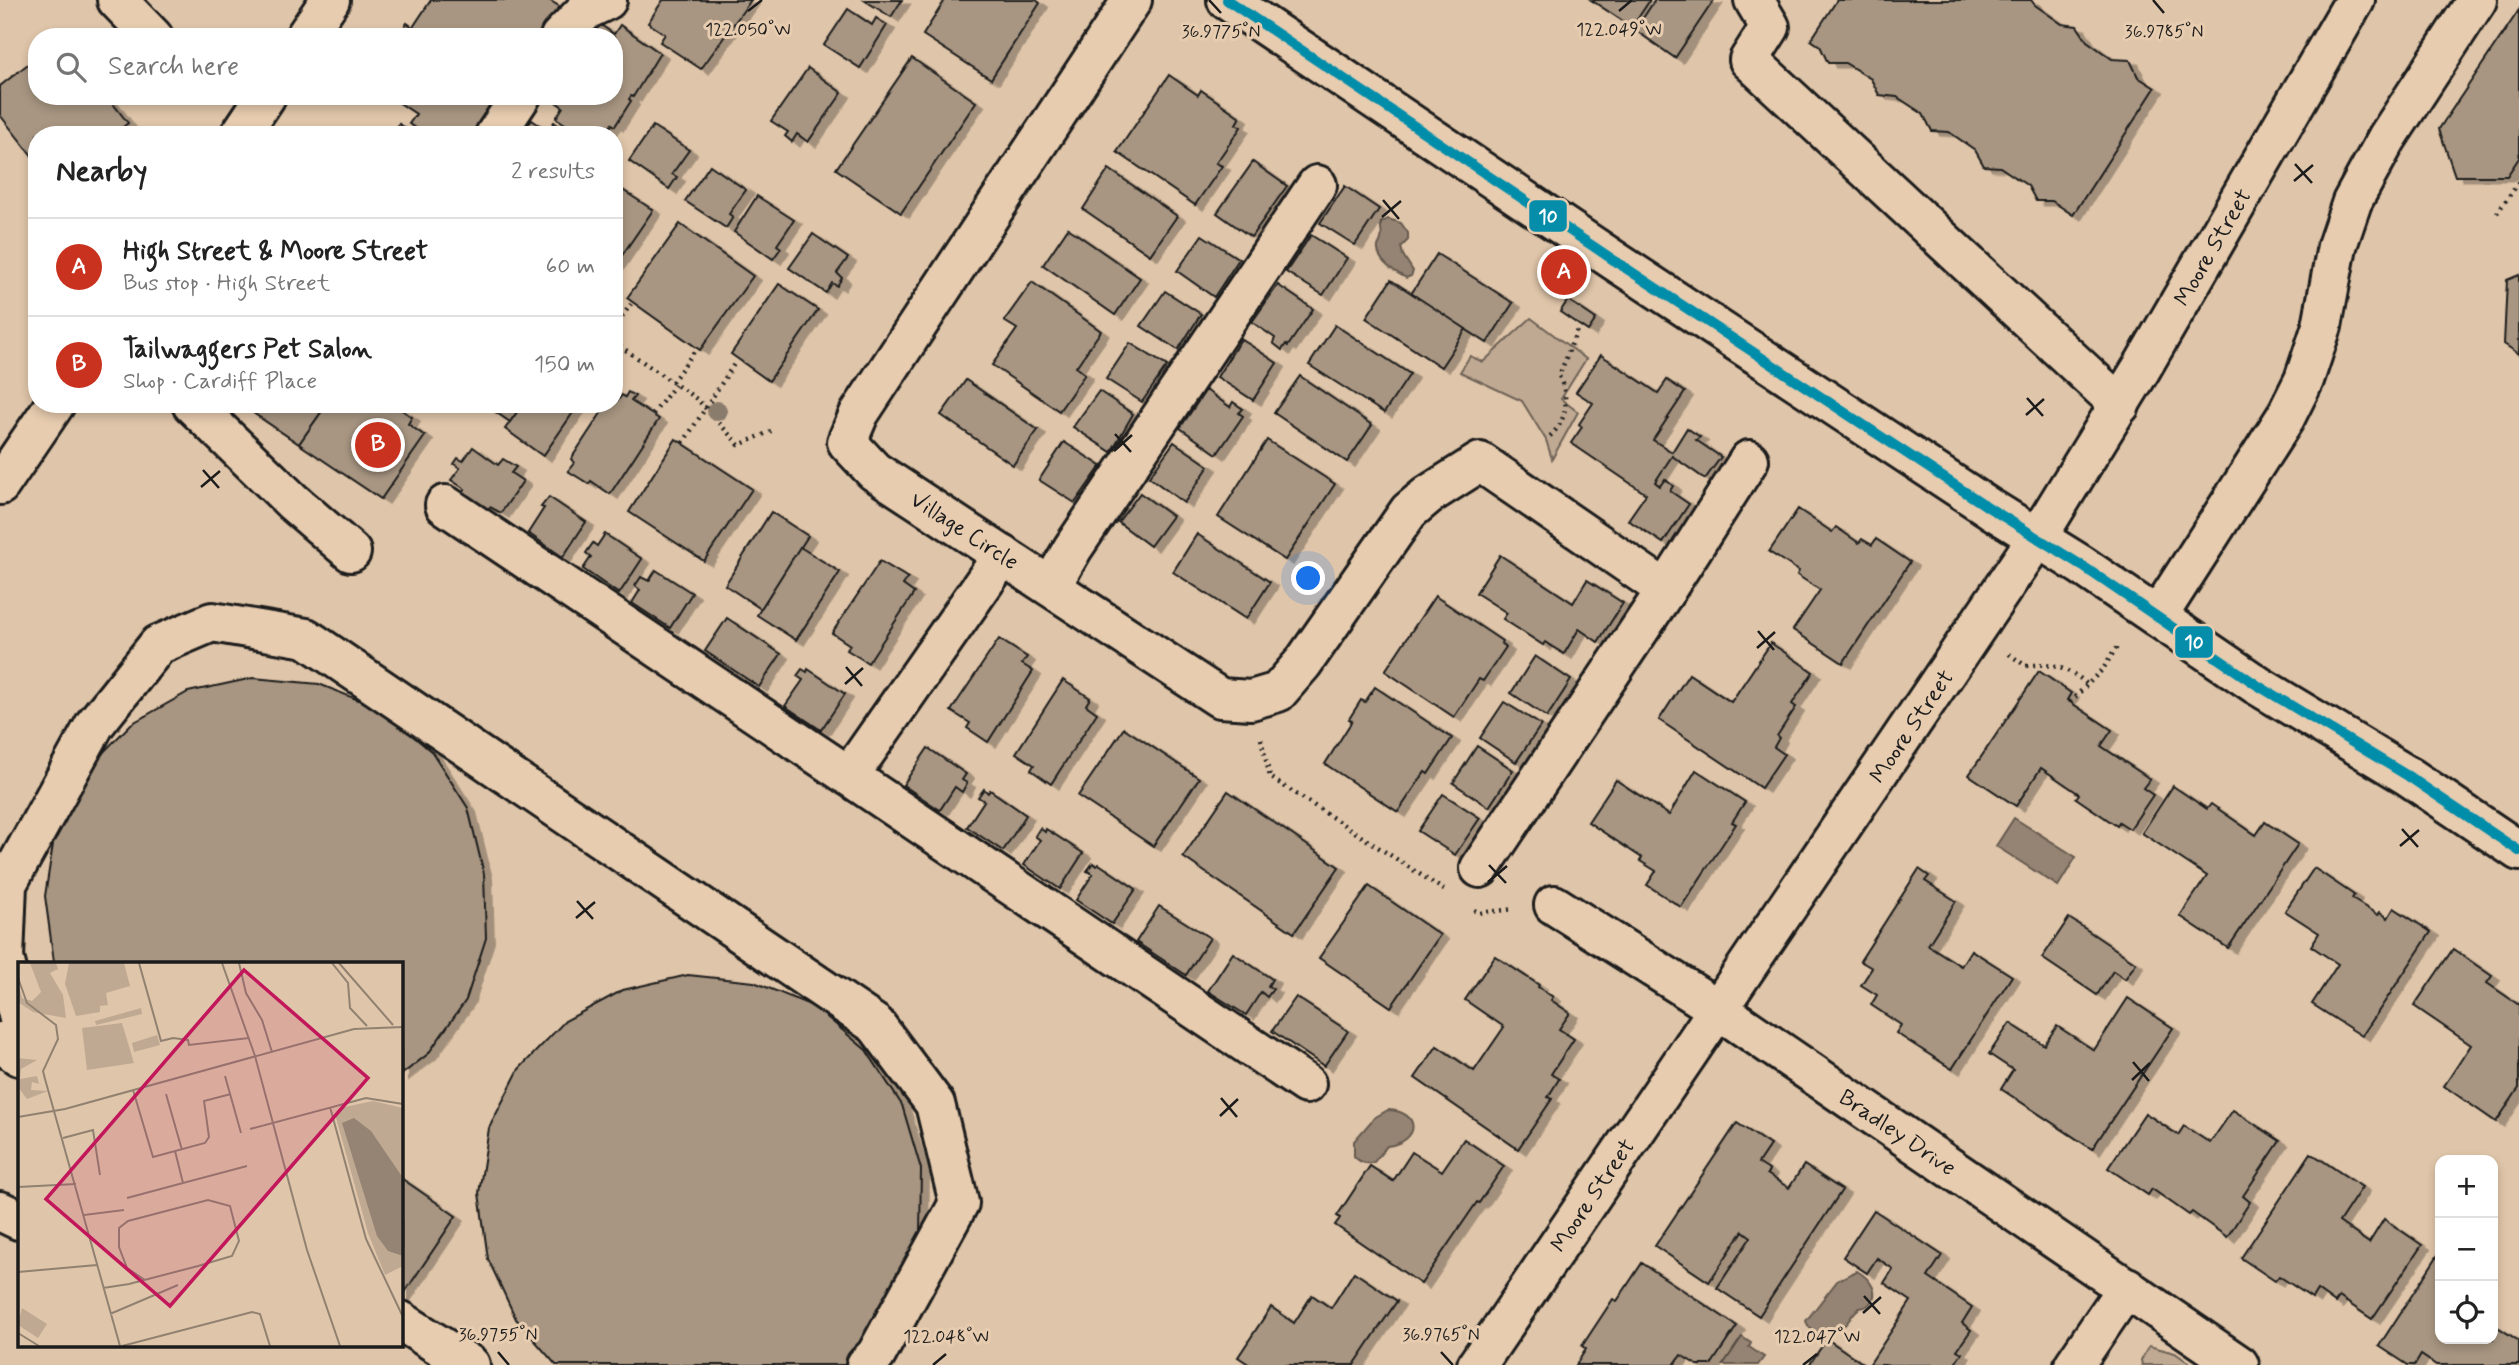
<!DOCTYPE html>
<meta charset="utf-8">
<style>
body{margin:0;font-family:Mynerve,sans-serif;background:#f6f6f6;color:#222}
.controls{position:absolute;right:21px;bottom:21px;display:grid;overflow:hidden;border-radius:14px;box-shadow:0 4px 10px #0003}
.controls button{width:63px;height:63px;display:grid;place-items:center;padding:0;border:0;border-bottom:2px solid #e0e0e0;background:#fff;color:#222;font:35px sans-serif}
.you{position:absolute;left:1309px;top:579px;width:24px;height:24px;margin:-18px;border:5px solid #fff;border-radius:50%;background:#1a73e8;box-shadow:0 0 0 10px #1a73e833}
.badge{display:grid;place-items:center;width:46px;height:46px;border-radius:50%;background:#c8321e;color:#fff;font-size:23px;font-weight:700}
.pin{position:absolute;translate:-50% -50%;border:4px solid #fff;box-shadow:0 2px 7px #0006}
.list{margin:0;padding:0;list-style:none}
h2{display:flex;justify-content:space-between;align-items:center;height:91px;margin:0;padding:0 28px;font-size:30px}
h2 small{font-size:23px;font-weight:400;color:#767676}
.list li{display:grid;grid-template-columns:46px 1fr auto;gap:21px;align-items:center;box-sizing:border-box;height:98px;padding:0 28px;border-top:2px solid #e0e0e0}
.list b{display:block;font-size:26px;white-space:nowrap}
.list p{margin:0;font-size:23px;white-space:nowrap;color:#767676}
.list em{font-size:23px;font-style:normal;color:#767676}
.icon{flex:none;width:38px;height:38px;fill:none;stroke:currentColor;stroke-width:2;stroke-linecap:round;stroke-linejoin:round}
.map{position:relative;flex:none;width:2519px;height:1365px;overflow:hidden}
.search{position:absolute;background:#fff;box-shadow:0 4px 10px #0003;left:28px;top:28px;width:595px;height:77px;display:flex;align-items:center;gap:18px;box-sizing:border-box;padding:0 24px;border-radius:28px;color:#767676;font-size:26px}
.panel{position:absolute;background:#fff;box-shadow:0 4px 10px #0003;left:28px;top:126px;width:595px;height:287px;border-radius:28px}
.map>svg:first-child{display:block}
</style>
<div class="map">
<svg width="2519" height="1365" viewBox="0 0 2519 1365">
<defs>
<filter id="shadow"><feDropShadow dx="8" dy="4.5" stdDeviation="0" flood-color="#0004"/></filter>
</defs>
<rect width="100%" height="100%" fill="#dfc5a9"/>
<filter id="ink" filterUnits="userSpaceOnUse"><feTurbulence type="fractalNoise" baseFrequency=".0143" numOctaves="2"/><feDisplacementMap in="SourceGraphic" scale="14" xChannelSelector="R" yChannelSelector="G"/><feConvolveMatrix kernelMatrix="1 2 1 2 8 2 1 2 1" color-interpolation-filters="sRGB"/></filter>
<g filter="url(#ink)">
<g fill="#bfa992" stroke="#6e6257" stroke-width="2">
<polygon points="1531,318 1586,359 1561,399 1578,412 1552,459 1546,440 1522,401 1460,372 1470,356 1483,362"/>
<polygon points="2149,1346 2175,1353 2192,1365 2142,1365 2141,1360"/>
</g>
<g fill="#958473" stroke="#655a50" stroke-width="2">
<path d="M1388,219L1401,223L1408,233V240L1401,247L1403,255L1413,271L1411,276L1406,278C1396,272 1380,264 1378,250C1377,243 1380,246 1381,239C1383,234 1380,229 1381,223Z"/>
<polygon points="2014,818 2076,857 2058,886 1996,846"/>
<path d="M1388,1110C1420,1111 1422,1141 1387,1146L1374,1162C1366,1165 1360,1163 1354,1156V1141L1374,1118Z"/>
<path d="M1857,1271C1869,1278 1883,1294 1867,1306C1862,1309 1861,1306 1857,1310C1851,1315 1849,1323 1842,1327C1830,1336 1811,1337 1806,1321L1838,1280Z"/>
<polygon points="1742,1337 1751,1343 1749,1347 1764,1357 1758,1365 1723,1365"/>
</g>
<g fill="#a89682" stroke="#1c1c1c" stroke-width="2" filter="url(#shadow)">
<polygon points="431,0 549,0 562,8 544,37 399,36 407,23 413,27"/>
<polygon points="663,0 751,0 701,69 660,42 665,34 648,23"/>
<polygon points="864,0 902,0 891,17"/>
<polygon points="945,0 1036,0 1040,3 991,79 923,35"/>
<polygon points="1591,0 1650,0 1632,27"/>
<polygon points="1655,0 1714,0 1675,58 1635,30"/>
<polygon points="1837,0 2031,0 2035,5 2062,24 2077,26 2087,41 2112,59 2130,60 2138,77 2155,88 2073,215 2052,201 2036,201 2028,186 2000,167 1984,166 1975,150 1949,132 1932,131 1923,114 1897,97 1879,95 1871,79 1845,63 1828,63 1820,46 1811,40"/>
<polygon points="848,9 872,25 876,18 887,25 860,68 824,45"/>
<polygon points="2519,10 2519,158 2507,176 2455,176 2439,129"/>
<polygon points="598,23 614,34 620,25 660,53 633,97 631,96 629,99 631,101 615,126 612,124 605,135 582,135 556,118 563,107 547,96 614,96 614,37 586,37"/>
<polygon points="37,57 37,96 107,96 128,123 113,135 37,135 37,162 0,115 0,86"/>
<polygon points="912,58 976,102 901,213 836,169"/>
<polygon points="808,68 842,93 808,142 797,134 792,142 785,136 788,132 771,121"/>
<polygon points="1169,75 1198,95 1201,90 1240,117 1236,124 1241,127 1216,163 1222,166 1195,205 1117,152"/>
<polygon points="389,96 505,96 480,135 392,135 399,124 413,133 416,128 409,124 416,114"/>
<polygon points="532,120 548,131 554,122 571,135 519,135"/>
<polygon points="653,126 689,150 672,174 677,177 669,189 629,161"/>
<polygon points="1253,162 1287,186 1251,237 1217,213"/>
<polygon points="710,165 746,190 729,214 733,217 726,228 685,201"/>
<polygon points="1109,169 1177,216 1150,255 1083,209"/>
<polygon points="615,185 653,210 614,267 614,186"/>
<polygon points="1345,186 1379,209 1355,245 1320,223"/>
<polygon points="757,196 794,220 777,245 781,248 773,259 734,232"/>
<polygon points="680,224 753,276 700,350 627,298"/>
<polygon points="1068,228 1140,278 1115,315 1043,265"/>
<polygon points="813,234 848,258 837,273 842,278 837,286 832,283 826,293 789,268"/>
<polygon points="1202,235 1239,259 1214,297 1177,271"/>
<polygon points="1311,235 1347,258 1323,295 1286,272"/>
<polygon points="1437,254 1513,303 1487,343 1411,294"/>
<polygon points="2519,275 2519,354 2504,344 2507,280"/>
<polygon points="1391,280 1466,329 1441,367 1366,318"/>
<polygon points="1032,282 1101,331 1076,367 1085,374 1059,411 992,365 1017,329 1004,321"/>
<polygon points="779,284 818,310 769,381 731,354"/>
<polygon points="1278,285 1313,309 1288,346 1286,344 1282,350 1273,343 1275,338 1252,322"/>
<polygon points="1165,291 1201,314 1178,350 1141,326"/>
<polygon points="1568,300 1596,319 1588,331 1560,312"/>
<polygon points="1335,325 1410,374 1384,413 1309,365"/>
<polygon points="1241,339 1277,363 1253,400 1217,377"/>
<polygon points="1130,343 1167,366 1142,402 1106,379"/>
<polygon points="1601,355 1658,393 1667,380 1685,392 1653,440 1672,452 1687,428 1700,437 1696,440 1721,457 1705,479 1672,456 1655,482 1660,486 1665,479 1673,486 1670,491 1689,504 1663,543 1628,520 1646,494 1571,443 1582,427 1579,424 1593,403 1576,392"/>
<polygon points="1300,376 1372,425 1347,462 1274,413"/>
<polygon points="966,380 1038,430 1013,465 941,415"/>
<polygon points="1206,390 1230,407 1233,402 1243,409 1239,413 1243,416 1217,454 1180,428"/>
<polygon points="1099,391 1133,414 1111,452 1073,427"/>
<polygon points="628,392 635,396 631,401 659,419 610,494 591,481 589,484 568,471 574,463 571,459 607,404 614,404 614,398 618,400 622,395 625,397"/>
<polygon points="240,404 327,404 299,444"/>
<polygon points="327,404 393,404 412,417 408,424 425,436 381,499 299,444"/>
<polygon points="484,404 523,404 510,422"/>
<polygon points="523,404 579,404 543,456 505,429"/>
<polygon points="676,439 752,489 704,561 629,512"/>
<polygon points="1267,440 1335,484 1285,560 1218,517"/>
<polygon points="1064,442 1101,466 1075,503 1039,480"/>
<polygon points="1174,442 1209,466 1184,503 1149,477"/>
<polygon points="473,447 498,465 503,459 516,467 511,473 523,481 501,513 490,507 488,509 463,493 465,489 451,480 460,468 454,464 458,458 463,461"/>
<polygon points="1140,493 1172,516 1150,546 1118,522"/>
<polygon points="549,497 586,522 563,557 528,533 544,508 541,507"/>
<polygon points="1798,509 1832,532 1836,527 1859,543 1862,539 1872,545 1876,539 1910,562 1843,663 1793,630 1820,590 1797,575 1799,571 1769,552"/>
<polygon points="771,512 808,536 761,609 725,585"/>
<polygon points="605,534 642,559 619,594 583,569 591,557 586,553 593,543 597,546"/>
<polygon points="1197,534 1270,582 1246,619 1173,572"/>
<polygon points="800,547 840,572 796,640 757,615"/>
<polygon points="1500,555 1573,603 1587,580 1623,603 1598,642 1579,629 1564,654 1545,642 1543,645 1503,619 1507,613 1476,593"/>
<polygon points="880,561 908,578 903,585 914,593 868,663 847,650 850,645 832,633"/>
<polygon points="656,570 692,593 670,628 632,603 640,590 635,586 641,577 649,581"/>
<polygon points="1435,596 1502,641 1501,643 1506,647 1483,681 1479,679 1454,717 1385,671"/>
<polygon points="727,618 781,654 759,687 705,651"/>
<polygon points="999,639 1027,657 1022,664 1033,671 988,742 967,728 970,723 951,711"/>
<polygon points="1771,643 1813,672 1792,704 1796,707 1777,736 1779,738 1774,747 1784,754 1761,788 1659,720 1689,674 1731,702"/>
<polygon points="1535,656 1571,680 1547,717 1511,693"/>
<polygon points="802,669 807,672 808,669 845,694 821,730 785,706 803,680 797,676"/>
<polygon points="2039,671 2071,693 2067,700 2112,730 2101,746 2150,779 2143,788 2153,795 2130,829 2119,822 2117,826 2076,798 2079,794 2041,768 2016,806 1969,775"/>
<polygon points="253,678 319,684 381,709 432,752 468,808 484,874 486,938 466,1000 428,1054 401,1075 401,964 55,964 54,962 45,896 55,831 85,771 131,724 188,692"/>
<polygon points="1063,680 1090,698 1086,705 1097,713 1051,784 1031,770 1034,765 1016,753"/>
<polygon points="1375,687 1452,738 1428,774 1425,772 1398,812 1325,764 1352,721 1349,719 1361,700 1365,702"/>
<polygon points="1504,702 1541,725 1516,762 1480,738"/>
<polygon points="1124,728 1199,778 1153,846 1078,796"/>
<polygon points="1477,746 1513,770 1489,807 1453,783"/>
<polygon points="928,748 966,774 962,780 967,783 962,792 955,787 940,810 903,785"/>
<polygon points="1696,770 1745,802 1732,822 1736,824 1681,907 1647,885 1656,871 1640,861 1642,858 1588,822 1616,780 1669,815"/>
<polygon points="2173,786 2207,809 2211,804 2256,835 2265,822 2298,844 2228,948 2180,916 2207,876 2142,833"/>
<polygon points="984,789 988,793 990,790 1026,815 1003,851 967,827 984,801 978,797"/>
<polygon points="1228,791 1339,867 1294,933 1183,857"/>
<polygon points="1443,794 1480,818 1455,855 1418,831"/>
<polygon points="1040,828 1045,832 1046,829 1083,853 1060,889 1024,865 1040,840 1035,836"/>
<polygon points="1093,863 1097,866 1099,864 1136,889 1112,924 1076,900 1093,874 1087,871"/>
<polygon points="2314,868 2354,895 2352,899 2378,915 2380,912 2388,918 2394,908 2431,932 2362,1036 2312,1004 2338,964 2311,946 2319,933 2285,911"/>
<polygon points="1919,869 1929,876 1925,881 1956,901 1928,945 1961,966 1971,950 2012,976 1952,1069 1896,1033 1901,1025 1871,1005 1877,995 1861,985 1872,968 1860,961"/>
<polygon points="1369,886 1440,935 1391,1007 1319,958"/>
<polygon points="1159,906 1210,938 1186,975 1136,942"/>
<polygon points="2069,918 2136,963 2125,979 2113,971 2097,995 2042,958"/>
<polygon points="2453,949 2492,976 2487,983 2519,1005 2519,1088 2496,1122 2444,1086 2471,1045 2414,1006"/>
<polygon points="1233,953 1272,979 1268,986 1273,989 1267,997 1261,992 1246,1015 1208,991"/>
<polygon points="1495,956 1539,985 1538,987 1553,997 1551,1000 1570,1013 1559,1029 1574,1039 1551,1074 1559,1079 1548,1097 1552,1099 1518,1149 1415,1078 1437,1046 1474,1071 1504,1027 1465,1000"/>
<polygon points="688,975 754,982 815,1007 866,1050 902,1105 921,1169 920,1235 862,1352 844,1365 556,1365 516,1319 488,1259 479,1193 489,1128 519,1069 565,1021 623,990"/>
<polygon points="1296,997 1348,1031 1324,1066 1272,1031"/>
<polygon points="2128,998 2173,1028 2092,1149 2001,1089 2013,1070 1989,1054 2010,1023 2044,1045 2057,1026 2094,1050"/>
<polygon points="2233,1110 2280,1141 2243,1196 2250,1202 2227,1237 2192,1212 2189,1215 2152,1189 2148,1195 2108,1168 2145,1113 2178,1135 2184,1126 2210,1143"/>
<polygon points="1737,1123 1770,1145 1758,1163 1769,1170 1767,1174 1789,1188 1804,1165 1842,1190 1759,1316 1717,1288 1751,1237 1743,1231 1709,1282 1655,1246"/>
<polygon points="1464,1139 1504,1166 1479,1203 1477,1202 1421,1284 1335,1225 1340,1218 1337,1216 1370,1166 1393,1181 1412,1152 1442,1171"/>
<polygon points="2311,1153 2362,1187 2339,1222 2369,1243 2384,1219 2422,1245 2372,1319 2339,1297 2335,1303 2317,1290 2312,1298 2279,1276 2275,1281 2241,1258"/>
<polygon points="401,1178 456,1216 401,1298"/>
<polygon points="1874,1210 1942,1255 1928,1277 1972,1307 1962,1323 1971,1330 1957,1350 1962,1353 1954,1365 1869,1365 1911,1301 1884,1283 1893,1269 1877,1258 1867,1273 1843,1257"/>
<polygon points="2440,1252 2440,1339 2493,1339 2493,1324 2519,1341 2519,1365 2436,1365 2421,1355 2415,1365 2408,1365 2379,1346"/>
<polygon points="1642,1263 1737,1326 1711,1365 1697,1365 1681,1355 1674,1365 1576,1365 1586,1349 1582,1346 1613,1299 1617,1301"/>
<polygon points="1354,1272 1397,1301 1354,1365 1250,1365 1238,1357 1271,1307 1294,1323 1312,1295 1331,1308"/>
<polygon points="1827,1339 1865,1365 1809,1365"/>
</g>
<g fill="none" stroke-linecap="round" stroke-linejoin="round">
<defs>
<g id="minor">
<polyline points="117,0 153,37"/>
<polyline points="1132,0 859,414 847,442 874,471 1220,698 1251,700 1278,692 1303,663 1409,511 1428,495 1480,462 1666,590"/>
<polyline points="1754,0 1770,27 1749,60 2120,405"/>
<polyline points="305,37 330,0"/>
<polyline points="560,37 586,10 607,0"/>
<polyline points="240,135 266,96"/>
<polyline points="495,135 521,96"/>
<polyline points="192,404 293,502 351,552"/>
<polyline points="0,485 55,404"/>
<polyline points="445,505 849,776"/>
<polyline points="1003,555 849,776 1306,1084"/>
<polyline points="1051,586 1073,548 1317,185"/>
<polyline points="2158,616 2285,418 2304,380 2322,326 2337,246 2352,202 2387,138 2477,0"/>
<polyline points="1480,868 1666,590 1749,460"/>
<polyline points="1554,905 1718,1009 2239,1365"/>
<polyline points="19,1019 4,958 7,884 95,724 158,645 212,622 306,638 876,1025 935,1104 959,1203 876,1355 866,1365"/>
<polyline points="0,1042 19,1056"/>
<polyline points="0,1211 19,1220"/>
<polyline points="401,1321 470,1365"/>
<polyline points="1477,1365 2037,538 2141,369 2355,0"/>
<polyline points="2074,1365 2127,1287"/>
</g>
<polyline id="major" points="1227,0 1615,261 1991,509 2081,565 2257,685 2408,776 2519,851"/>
</defs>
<use href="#minor" stroke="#1c1c1c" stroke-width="44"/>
<use href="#major" stroke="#1c1c1c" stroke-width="44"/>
<g stroke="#1c1c1c" stroke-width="4.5" stroke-dasharray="2 5" stroke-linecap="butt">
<polyline points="2497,213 2519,182"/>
<polyline points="614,328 631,304"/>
<polyline points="614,342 698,400 739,445 774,430"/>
<polyline points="672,382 696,349"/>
<polyline points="422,404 432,411"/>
<polyline points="653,414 675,385"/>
<path d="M1550,436C1568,420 1569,397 1559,376L1577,330"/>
<polyline points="683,443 736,361"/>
<path d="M2009,654L2026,666C2049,662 2069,668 2087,684"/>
<polyline points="2070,702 2103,669 2117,647"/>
<polyline points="1261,739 1270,777 1444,890"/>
<polyline points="1474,910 1479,913 1514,909"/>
</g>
<use href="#minor" stroke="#e7ccaf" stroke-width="38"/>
<use href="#major" stroke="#e7ccaf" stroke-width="38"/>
<defs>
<polyline id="bus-1" points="1227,0 1615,261 1991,509 2081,565 2257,685 2408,776 2519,851"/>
</defs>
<use href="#bus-1" stroke="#e7ccaf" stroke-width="16"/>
<use href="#bus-1" stroke="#068daa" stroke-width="10"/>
</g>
<circle fill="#8a7b6c" cx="717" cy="411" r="10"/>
</g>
<path fill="none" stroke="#1c1c1c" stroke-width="2.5" d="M1209,0L1221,13M2153,0L2164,13M748,11L762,0M1619,11L1632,0M2295,164L2312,183M2294,181L2313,165M1383,200L1399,219M1382,217L1401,201M2027,398L2043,416M2026,415L2044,399M1115,434L1131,452M1114,451L1132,435M203,470L219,488M201,487L220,471M1758,631L1774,650M1757,648L1775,632M846,667L862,686M845,684L863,668M2402,829L2418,847M2400,846L2419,830M1489,865L1506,883M1488,882L1507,866M577,901L593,919M576,918L595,902M2133,1062L2149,1081M2132,1080L2150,1063M1221,1098L1237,1117M1220,1116L1238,1099M1864,1296L1880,1314M1863,1313L1881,1297M498,1352L509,1365M1441,1352L1453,1365M933,1365L946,1354M1803,1365L1817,1354"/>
<g text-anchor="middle" stroke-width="6" stroke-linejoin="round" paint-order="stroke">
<g font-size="23" fill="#1c1c1c" stroke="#e7ccaf">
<text transform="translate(2212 247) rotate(-60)" y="8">Moore Street</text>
<text transform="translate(965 530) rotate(33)" y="8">Village Circle</text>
<text transform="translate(1911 726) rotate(-56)" y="8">Moore Street</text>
<text transform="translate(1898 1132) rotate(34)" y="8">Bradley Drive</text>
<text transform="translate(1592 1195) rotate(-56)" y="8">Moore Street</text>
</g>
</g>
<g transform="translate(18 962)">
<rect width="385" height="385" fill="#dfc5a9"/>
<path d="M12,1H38L40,7L32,11L45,33L48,56L15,50L0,40V20L4,36L14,39L23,30ZM51,1H106L112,24L88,31L90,43L82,44V50L58,54L47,22ZM123,46L124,52L78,63L77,59ZM104,61L116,101L69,108L64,66ZM139,73L142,83L116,90L114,81ZM0,96L19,98L3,107L2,117L19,114L21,122L14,120L13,128L30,129L9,137L0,125ZM355,139L385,146V304L367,313L350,271L317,152L322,146ZM4,346L29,362L20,376L0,363Z" fill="#bfa992"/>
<path d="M336,156L353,169L385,216V294L370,289L359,274L324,161Z" fill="#958473"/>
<path fill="none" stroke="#918171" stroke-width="2" d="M121,1L143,79L155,76L170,78L171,83L231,76M204,1L237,94L289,288L322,384M221,1L228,31L244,58L254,90M314,1L330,21L332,46L349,64M321,1L375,63M0,16L9,41L38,63L40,77L25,109L27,117L102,384M207,114L223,171M115,128L135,195L187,181L191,175L186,139L213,132M148,132L164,188M312,145L348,277L385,355M0,155L47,147L336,67L385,65M232,167L348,136L385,142M45,176L75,168L82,213M157,189L165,221L229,204M0,225L58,222M109,236L165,221M66,253L106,248M0,310L79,303M85,326L111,322L180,304L214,294L221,279L212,244L190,238L110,259L101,266V285L109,306L127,318M92,352L160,323M0,371L21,384M104,384L234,350L242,352L252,384"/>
<path fill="#c2185b" fill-opacity="0.15" stroke="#c2185b" stroke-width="3.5" d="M226,8L350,116L152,344L28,237Z"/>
<rect width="385" height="385" fill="none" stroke="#1c1c1c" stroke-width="3.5"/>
</g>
<g font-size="18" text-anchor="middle" fill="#1c1c1c" stroke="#e7ccaf" stroke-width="6" stroke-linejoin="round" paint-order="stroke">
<text x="748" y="35">122.050°W</text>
<text x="1619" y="35">122.049°W</text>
<text x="1221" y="37">36.9775°N</text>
<text x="2164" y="37">36.9785°N</text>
<text x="498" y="1340">36.9755°N</text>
<text x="1441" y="1340">36.9765°N</text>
<text x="946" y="1342">122.048°W</text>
<text x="1817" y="1342">122.047°W</text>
</g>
<g stroke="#e7ccaf" stroke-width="2.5">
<rect x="1528" y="199" width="40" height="34" rx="7" fill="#068daa"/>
<rect x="2174" y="625" width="40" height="34" rx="7" fill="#068daa"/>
</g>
<g font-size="19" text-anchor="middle" font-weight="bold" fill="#fff">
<text x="1548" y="223">10</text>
<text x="2194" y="649">10</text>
</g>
</svg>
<div class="controls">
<button>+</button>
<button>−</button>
<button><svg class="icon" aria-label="locate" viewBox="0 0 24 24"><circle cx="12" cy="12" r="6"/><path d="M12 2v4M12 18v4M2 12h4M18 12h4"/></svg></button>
</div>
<div class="you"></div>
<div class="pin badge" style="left:1564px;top:272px">A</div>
<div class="pin badge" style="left:378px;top:445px">B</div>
<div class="search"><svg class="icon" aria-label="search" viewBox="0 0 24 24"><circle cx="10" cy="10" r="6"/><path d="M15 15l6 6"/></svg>Search here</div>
<section class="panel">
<h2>Nearby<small>2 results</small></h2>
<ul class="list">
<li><span class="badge">A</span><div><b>High Street &amp; Moore Street</b><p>Bus stop · High Street</p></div><em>60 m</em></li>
<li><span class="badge">B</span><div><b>Tailwaggers Pet Salon</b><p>Shop · Cardiff Place</p></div><em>150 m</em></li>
</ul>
</section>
</div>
